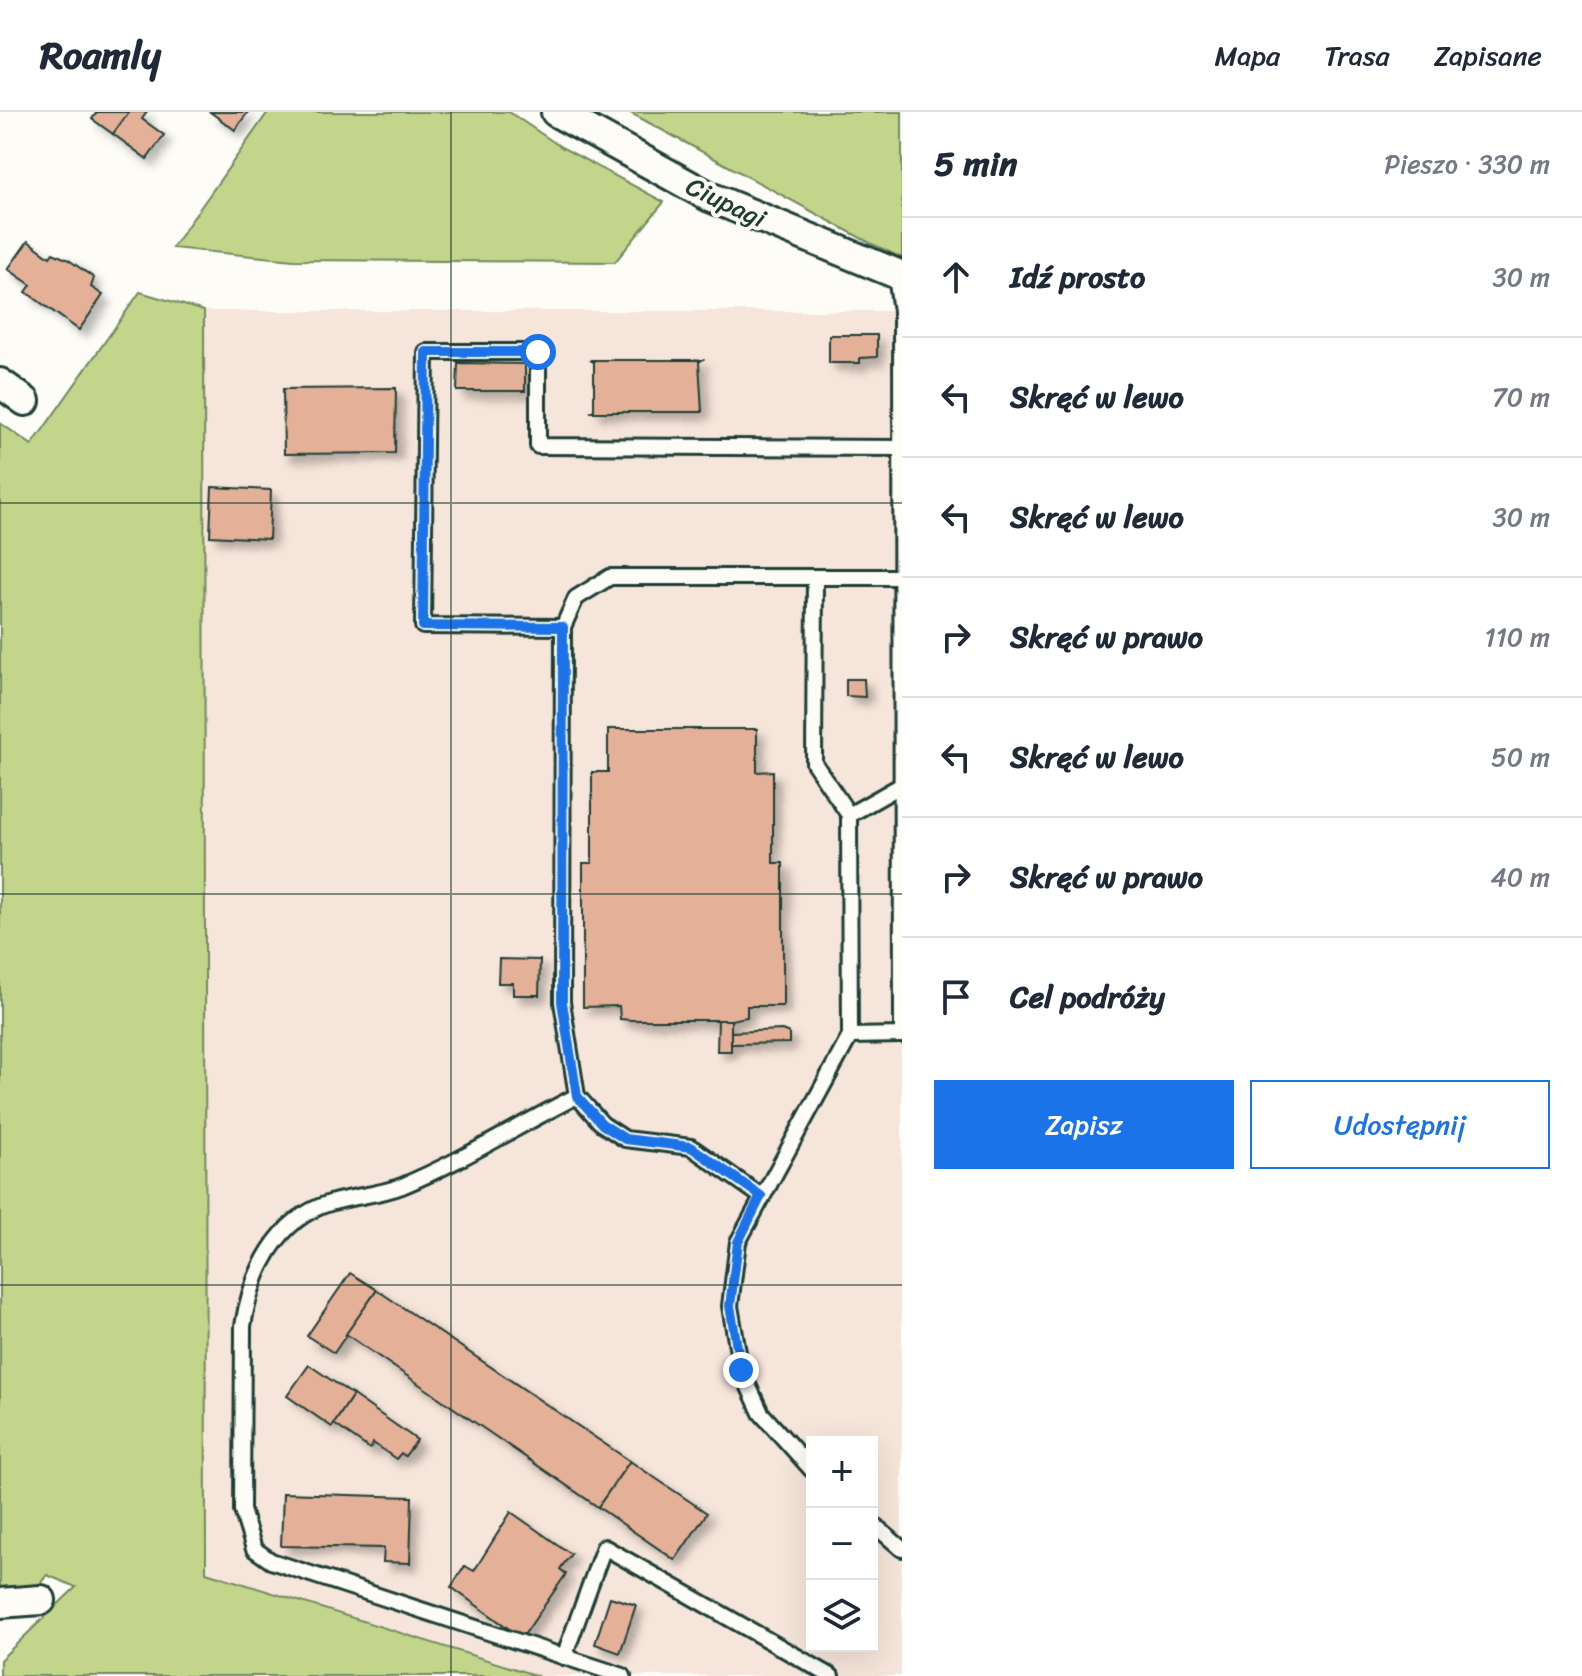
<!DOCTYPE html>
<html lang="pl">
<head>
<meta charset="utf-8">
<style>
  :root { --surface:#fff; --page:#f6f6f7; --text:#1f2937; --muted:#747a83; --line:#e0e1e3; --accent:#1a73e8 }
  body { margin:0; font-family:Sriracha,sans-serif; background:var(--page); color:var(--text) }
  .controls { position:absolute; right:24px; bottom:24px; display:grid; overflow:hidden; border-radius:0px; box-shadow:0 8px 32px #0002 }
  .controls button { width:72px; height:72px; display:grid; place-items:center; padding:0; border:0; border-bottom:2px solid var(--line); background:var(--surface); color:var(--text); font:40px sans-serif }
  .stop { position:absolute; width:24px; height:24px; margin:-18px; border:6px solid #1a73e8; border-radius:50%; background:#fff }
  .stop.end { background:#1a73e8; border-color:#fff; box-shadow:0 2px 8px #0008 }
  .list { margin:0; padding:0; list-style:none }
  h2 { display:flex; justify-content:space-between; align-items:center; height:104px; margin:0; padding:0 32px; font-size:34px }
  h2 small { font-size:26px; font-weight:400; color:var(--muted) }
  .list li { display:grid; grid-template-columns:52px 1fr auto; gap:24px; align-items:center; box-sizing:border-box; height:120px; padding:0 32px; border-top:2px solid var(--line) }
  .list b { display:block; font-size:30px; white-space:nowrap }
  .list em { font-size:26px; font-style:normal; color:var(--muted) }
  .actions { display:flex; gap:16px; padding:24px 32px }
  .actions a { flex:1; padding:18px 0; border:2px solid var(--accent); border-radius:0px; text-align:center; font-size:28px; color:var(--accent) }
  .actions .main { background:var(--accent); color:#fff }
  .icon { flex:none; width:44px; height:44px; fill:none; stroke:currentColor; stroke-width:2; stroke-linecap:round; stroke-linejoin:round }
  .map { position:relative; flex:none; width:902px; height:1564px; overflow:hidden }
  header { display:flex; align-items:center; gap:48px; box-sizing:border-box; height:112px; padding:0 40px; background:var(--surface); border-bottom:2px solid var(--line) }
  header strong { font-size:38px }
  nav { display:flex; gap:44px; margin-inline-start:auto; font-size:28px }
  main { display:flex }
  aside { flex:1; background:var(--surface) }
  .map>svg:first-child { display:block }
</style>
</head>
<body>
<header>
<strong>Roamly</strong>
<nav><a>Mapa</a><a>Trasa</a><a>Zapisane</a></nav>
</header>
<main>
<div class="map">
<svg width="902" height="1564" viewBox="0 0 902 1564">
  <defs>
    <filter id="shadow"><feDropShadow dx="7" dy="7" stdDeviation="4" flood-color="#0004"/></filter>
  </defs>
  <rect width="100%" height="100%" fill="#fdfcf7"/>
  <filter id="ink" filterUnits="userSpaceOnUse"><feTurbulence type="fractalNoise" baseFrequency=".0125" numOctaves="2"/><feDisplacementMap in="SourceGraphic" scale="16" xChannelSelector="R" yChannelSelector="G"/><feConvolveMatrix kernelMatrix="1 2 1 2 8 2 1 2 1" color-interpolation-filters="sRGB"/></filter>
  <g filter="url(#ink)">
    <path fill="#f6e5da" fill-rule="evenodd" d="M204 199H902V1564H538L206 1460ZM812 1330H872V1534H812Z"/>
    <g fill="#c2d58a" stroke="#70895f" stroke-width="2">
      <path d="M268 0H509L561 35 664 90 615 150 294 148 172 136Z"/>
      <path d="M629 0H902V146L870 131Z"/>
      <path d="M140 180 204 199 206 1460 538 1564H0V1548L76 1475 47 1463 34 1479 0 1481V311L32 333Z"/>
    </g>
    <g fill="#e5b098" stroke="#1f3d34" stroke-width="2" filter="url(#shadow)">
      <path d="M97 0H129L113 22 92 7Z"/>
      <path d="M129 0H147L142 7 164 23 147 47 113 22Z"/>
      <path d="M210 0H248L235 18Z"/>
      <path d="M28 129 50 145 53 141 69 148 94 166 91 175 103 183 79 218 26 180 31 173 8 157Z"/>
      <path d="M829 223H877V245L860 246V251H829Z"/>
      <path d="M590 248H702L699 250 702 300H590L594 298V250Z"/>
      <path d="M458 251 525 252V279H457Z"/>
      <path d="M396 276 395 341 284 342 283 277Z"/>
      <path d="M212 375 271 378 269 427 210 424Z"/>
      <path d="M846 567H864L865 585 846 584Z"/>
      <path d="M608 617H757V660L773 659V751H783V894H747V905L731 908H631L620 907 619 894 583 895V751H592V660H608Z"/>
      <path d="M499 847 540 848 539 883H513V871H498Z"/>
      <path d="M718 908H731V939H717Z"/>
      <path d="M782 918 789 921V931L731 932V920Z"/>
      <path d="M350 1161 377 1178 334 1241 307 1224Z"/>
      <path d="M377 1178 630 1349 598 1395 346 1222Z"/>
      <path d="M309 1253 353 1283 332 1315 287 1284Z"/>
      <path d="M353 1283 417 1328 405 1344 401 1341 396 1347 373 1331 370 1337 334 1312Z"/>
      <path d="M630 1349 707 1401 675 1448 598 1395Z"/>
      <path d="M283 1381 412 1385 410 1451 383 1450 384 1436 281 1434Z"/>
      <path d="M511 1400 571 1442 560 1457 566 1462 522 1526 451 1475 465 1454 474 1459Z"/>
      <path d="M610 1485 636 1493 620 1541 595 1532Z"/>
    </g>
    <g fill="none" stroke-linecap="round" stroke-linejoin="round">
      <defs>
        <g id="lane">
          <path d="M815 465 814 651 849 703 850 924"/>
          <path d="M563 515 423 514 426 240H538V334L902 336"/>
          <path d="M849 703 900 674"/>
          <path d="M577 984 562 890 563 515 576 486 610 465H899"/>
          <path d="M812 1358 761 1301 741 1258 730 1194 738 1130 850 924 902 923 901 199 896 164"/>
          <path d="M872 1411 902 1437"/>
          <path d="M564 1545 604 1435 831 1564"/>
          <path d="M623 1564 271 1449 254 1437 242 1398 243 1214C251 1162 276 1107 330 1091 353 1084 379 1083 402 1074 462 1049 519 1013 577 984L602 1012 625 1027 691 1035 761 1084"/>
        </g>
        <g id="street">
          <path d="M556 0 710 85 902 164"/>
          <path d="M0 271 25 289"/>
          <path d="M0 1491 41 1488"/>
        </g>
      </defs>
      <use href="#lane" stroke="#1f3d34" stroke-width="20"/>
      <use href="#street" stroke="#1f3d34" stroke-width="34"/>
      <use href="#lane" stroke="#fdfcf7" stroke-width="14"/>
      <use href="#street" stroke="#fdfcf7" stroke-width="28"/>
    </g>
  </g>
  <g fill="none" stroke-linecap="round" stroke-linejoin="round" filter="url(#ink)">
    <path stroke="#1a73e8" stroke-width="10" d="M538 240H426L423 514 563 515 562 890 577 984 602 1012 625 1027 691 1035 761 1084 738 1130 730 1194 741 1258"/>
  </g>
  <path fill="none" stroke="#1f3d34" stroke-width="2" stroke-opacity="0.55" d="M451 0V1564M0 391H902M0 782H902M0 1173H902"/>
  <g text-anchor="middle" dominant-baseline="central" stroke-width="8" stroke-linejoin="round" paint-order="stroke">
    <g font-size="26" fill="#1f3d34" stroke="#fdfcf7">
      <text transform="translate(726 90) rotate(25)">Ciupagi</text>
    </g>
  </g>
</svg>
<div class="controls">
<button>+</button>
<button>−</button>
<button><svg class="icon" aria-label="layers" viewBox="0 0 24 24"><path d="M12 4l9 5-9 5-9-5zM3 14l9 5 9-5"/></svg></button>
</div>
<div class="stop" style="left:538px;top:240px"></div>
<div class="stop end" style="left:741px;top:1258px"></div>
</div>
<aside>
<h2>5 min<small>Pieszo · 330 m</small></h2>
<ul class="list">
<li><svg class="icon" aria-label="ahead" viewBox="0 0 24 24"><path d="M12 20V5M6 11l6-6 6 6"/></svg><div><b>Idź prosto</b></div><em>30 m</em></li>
<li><svg class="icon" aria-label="left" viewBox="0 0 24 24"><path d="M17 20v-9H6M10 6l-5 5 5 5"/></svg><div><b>Skręć w lewo</b></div><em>70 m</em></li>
<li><svg class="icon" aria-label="left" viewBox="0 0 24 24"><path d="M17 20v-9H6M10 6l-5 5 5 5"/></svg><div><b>Skręć w lewo</b></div><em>30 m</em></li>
<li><svg class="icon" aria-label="right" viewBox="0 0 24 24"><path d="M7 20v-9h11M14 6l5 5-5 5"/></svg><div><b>Skręć w prawo</b></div><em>110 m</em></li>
<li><svg class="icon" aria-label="left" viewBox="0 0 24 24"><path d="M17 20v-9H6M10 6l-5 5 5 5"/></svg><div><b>Skręć w lewo</b></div><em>50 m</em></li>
<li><svg class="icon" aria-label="right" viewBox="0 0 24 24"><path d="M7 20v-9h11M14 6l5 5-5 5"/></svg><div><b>Skręć w prawo</b></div><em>40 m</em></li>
<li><svg class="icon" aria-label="arrive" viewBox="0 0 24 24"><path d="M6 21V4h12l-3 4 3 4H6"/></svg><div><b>Cel podróży</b></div></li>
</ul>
<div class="actions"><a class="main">Zapisz</a><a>Udostępnij</a></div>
</aside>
</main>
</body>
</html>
